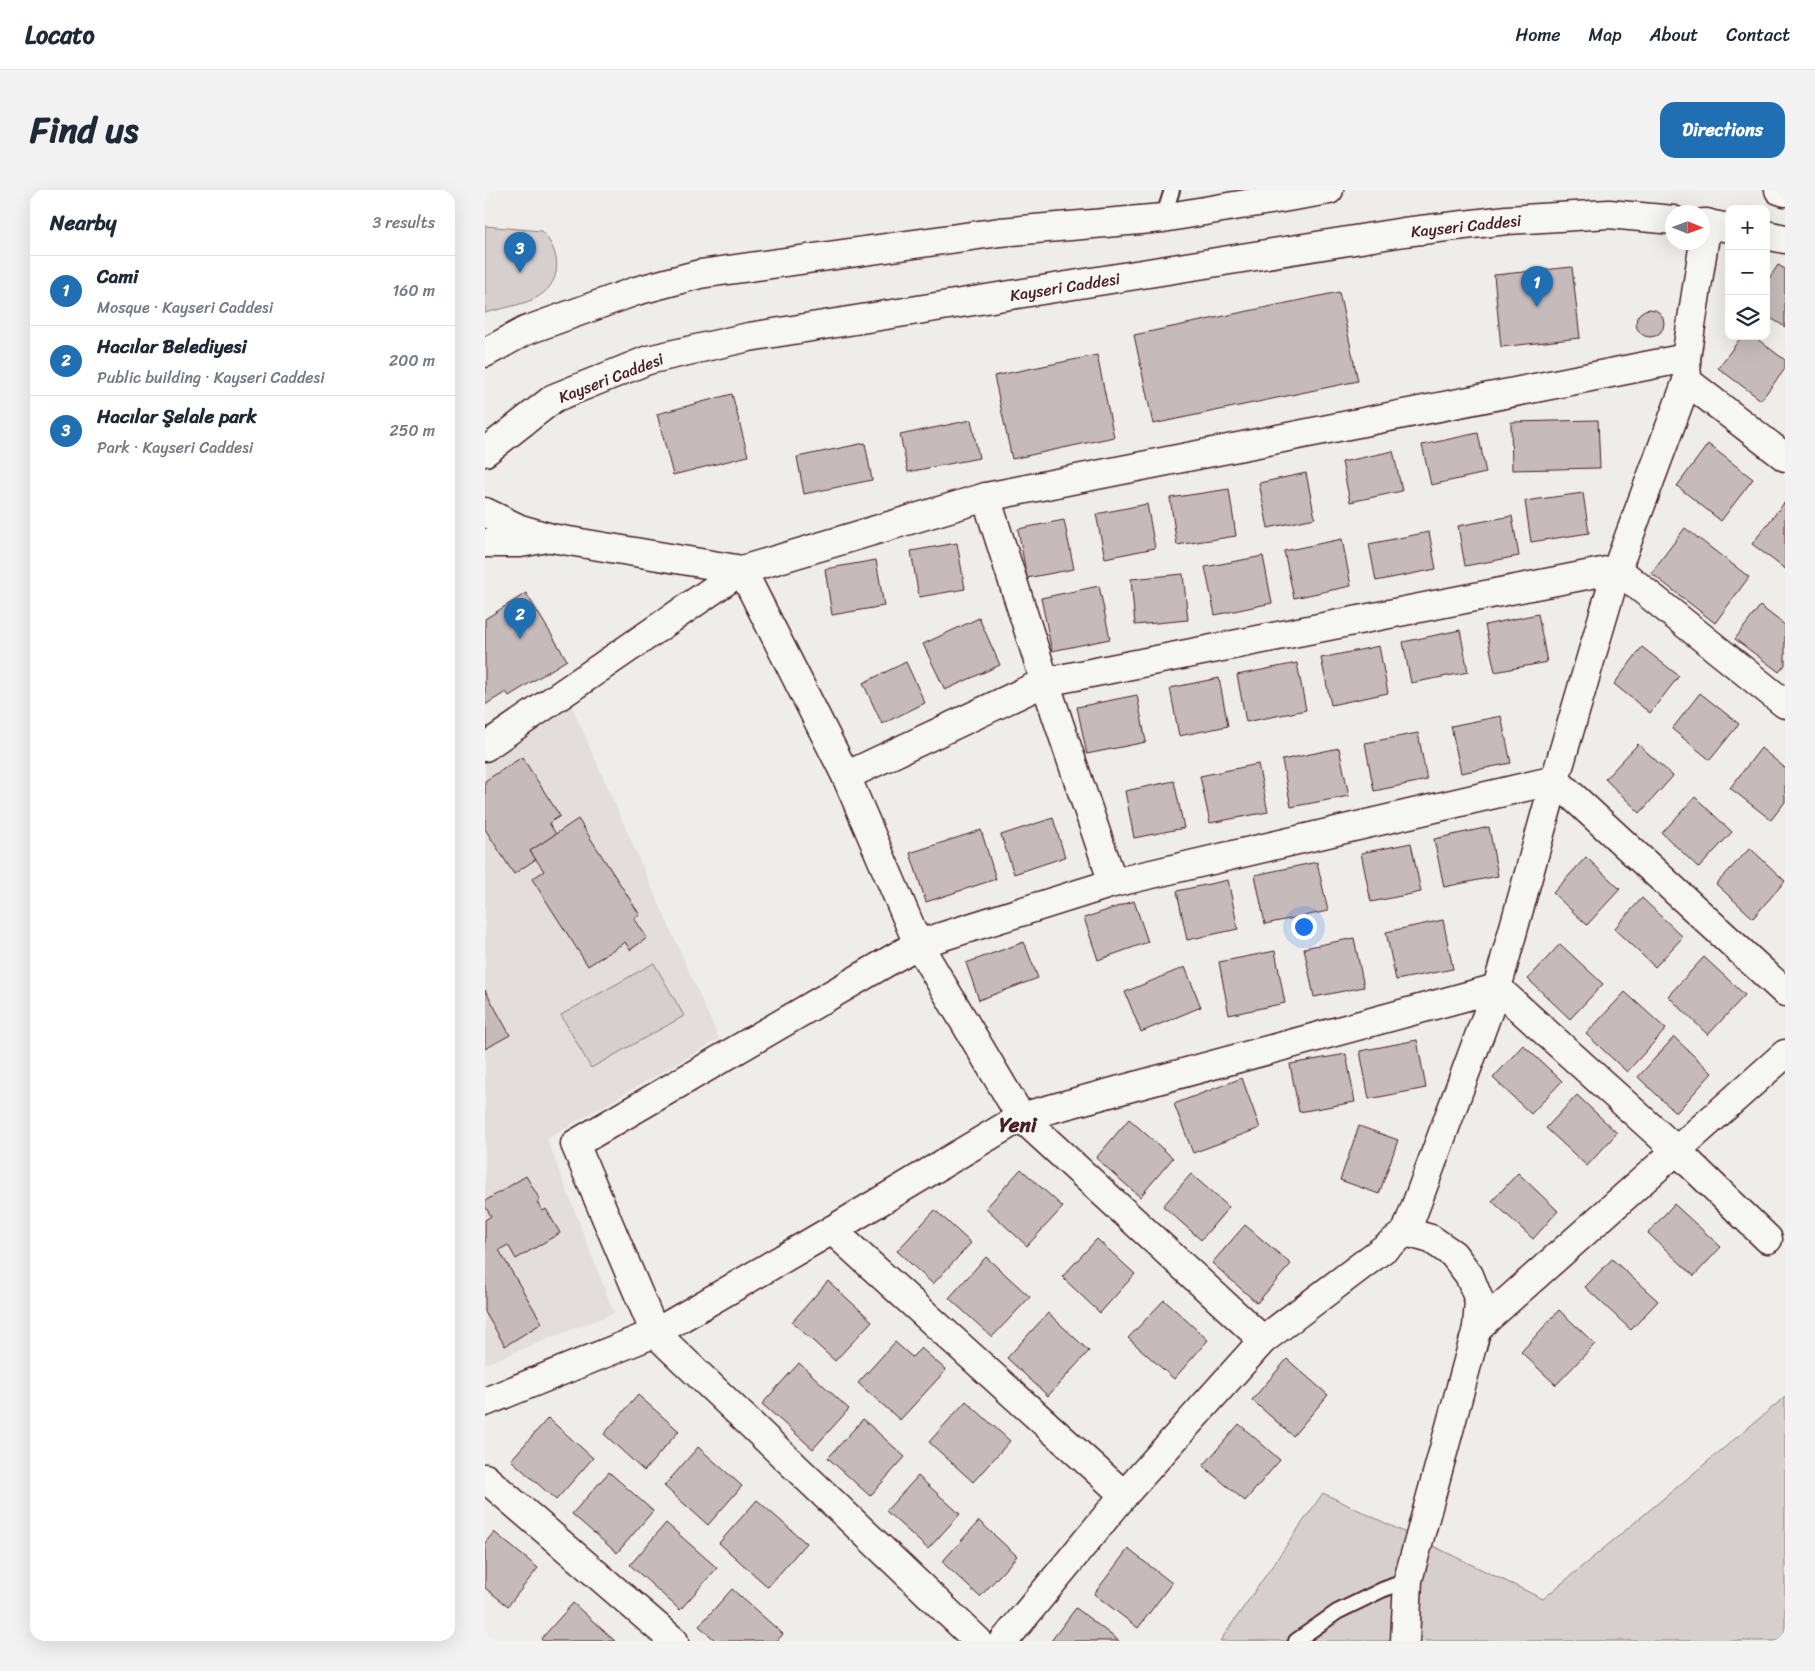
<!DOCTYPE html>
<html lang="en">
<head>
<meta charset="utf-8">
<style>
  :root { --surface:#fff; --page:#f2f2f3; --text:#1f2937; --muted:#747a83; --line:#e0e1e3; --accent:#1f6fb2 }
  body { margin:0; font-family:Sriracha,sans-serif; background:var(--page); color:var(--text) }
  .controls { position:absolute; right:15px; top:15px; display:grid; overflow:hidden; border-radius:10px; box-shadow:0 5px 20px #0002 }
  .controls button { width:45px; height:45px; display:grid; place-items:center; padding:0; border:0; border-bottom:1px solid var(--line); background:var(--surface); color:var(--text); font:25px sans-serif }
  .compass { position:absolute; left:1180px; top:15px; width:45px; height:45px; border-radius:50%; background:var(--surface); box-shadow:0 5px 20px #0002; rotate:91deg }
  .you { position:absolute; left:818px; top:736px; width:18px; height:18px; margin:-12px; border:4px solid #fff; border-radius:50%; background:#1a73e8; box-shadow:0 0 0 8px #1a73e833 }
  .badge { display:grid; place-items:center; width:32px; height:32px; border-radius:50%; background:var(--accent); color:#fff; font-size:16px; font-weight:700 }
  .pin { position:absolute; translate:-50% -41px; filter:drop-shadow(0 1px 2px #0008) }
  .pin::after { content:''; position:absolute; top:26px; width:18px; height:15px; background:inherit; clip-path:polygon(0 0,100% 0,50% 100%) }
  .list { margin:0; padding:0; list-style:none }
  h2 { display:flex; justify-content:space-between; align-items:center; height:65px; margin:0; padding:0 20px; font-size:21px }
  h2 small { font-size:16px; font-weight:400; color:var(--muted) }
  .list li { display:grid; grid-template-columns:32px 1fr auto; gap:15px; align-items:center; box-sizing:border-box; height:70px; padding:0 20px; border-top:1px solid var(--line) }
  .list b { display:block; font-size:19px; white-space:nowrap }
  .list p { margin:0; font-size:16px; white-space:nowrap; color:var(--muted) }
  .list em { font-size:16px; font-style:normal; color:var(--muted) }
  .icon { flex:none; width:28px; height:28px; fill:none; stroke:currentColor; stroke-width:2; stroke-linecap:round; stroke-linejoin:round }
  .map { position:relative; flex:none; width:1300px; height:1451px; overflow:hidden; border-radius:15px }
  header { display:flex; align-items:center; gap:30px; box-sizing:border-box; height:70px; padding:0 25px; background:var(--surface); border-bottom:1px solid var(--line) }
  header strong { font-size:24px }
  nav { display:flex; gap:28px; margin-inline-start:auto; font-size:18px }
  .intro { display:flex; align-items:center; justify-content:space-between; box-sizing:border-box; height:120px; padding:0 30px }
  h1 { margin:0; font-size:35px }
  .button { padding:12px 22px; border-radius:15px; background:var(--accent); color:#fff; font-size:18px; font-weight:700 }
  main { display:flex; gap:30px; padding:0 30px }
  aside { flex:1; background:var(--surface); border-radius:15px; box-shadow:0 5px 20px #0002 }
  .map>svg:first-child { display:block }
</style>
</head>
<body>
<header>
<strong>Locato</strong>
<nav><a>Home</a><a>Map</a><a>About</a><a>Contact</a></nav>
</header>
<div class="intro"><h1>Find us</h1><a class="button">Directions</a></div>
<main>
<aside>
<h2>Nearby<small>3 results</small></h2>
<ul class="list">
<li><span class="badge">1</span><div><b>Cami</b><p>Mosque · Kayseri Caddesi</p></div><em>160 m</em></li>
<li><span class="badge">2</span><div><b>Hacılar Belediyesi</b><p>Public building · Kayseri Caddesi</p></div><em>200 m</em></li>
<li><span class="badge">3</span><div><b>Hacılar Şelale park</b><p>Park · Kayseri Caddesi</p></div><em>250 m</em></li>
</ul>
</aside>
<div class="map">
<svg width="1300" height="1451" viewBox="0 0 1300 1451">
  <rect width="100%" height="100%" fill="#efedea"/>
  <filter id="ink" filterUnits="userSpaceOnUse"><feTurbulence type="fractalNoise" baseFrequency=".02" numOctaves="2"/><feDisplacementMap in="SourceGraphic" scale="10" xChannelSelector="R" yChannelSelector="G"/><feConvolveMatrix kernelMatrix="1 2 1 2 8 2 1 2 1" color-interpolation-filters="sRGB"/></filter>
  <g filter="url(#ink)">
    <path fill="#e3dedc" d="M84 510 234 849 62 949 129 1123 0 1174V571Z"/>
    <g fill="#d7cfce" stroke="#90777c">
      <path d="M0 36 56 41C77 62 79 94 49 109 36 115 14 119 0 123Z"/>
      <path d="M169 773 199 826 106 878 76 825Z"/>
      <path d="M1300 1207V1451H735L838 1303 1058 1409Z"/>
    </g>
    <g fill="#c6babb" stroke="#4a1f2b">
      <path d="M1293 75 1300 79V137L1281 125V93Z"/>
      <path d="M1087 77 1095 148 1016 157 1009 85Z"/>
      <path d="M854 102 873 191 668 234 649 145Z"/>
      <circle cx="1165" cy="133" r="14"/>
      <path d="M1257 146H1268L1300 170V179L1276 210 1233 178Z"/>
      <path d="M612 165 629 247 527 269 509 186Z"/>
      <path d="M247 204 263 266 188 285 172 224Z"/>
      <path d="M486 230 494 268 423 282 415 245Z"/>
      <path d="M1113 230 1115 278 1027 280 1026 232Z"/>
      <path d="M993 243 1001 283 946 295 937 255Z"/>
      <path d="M380 253 387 290 319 304 312 267Z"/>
      <path d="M1223 254 1268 289 1236 331 1192 296Z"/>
      <path d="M908 261 917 301 865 312 857 272Z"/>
      <path d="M821 283 830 328 783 338 774 293Z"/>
      <path d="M744 299 751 346 692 355 685 308Z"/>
      <path d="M1098 303 1104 343 1046 352 1040 311Z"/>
      <path d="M1299 313H1300V379L1267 354Z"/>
      <path d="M662 314 670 358 620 368 611 324Z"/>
      <path d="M1027 326 1034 366 980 376 973 336Z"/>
      <path d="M579 330 589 379 542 388 533 339Z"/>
      <path d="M1200 338 1264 387 1230 433 1166 383Z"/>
      <path d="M944 342 951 379 891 391 884 354Z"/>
      <path d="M857 349 866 396 809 408 799 361Z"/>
      <path d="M472 353 480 399 434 407 426 361Z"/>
      <path d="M778 366 787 413 730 425 720 377Z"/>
      <path d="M391 370 399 416 347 425 340 379Z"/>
      <path d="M698 384 703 430 650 435 646 389Z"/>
      <path d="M614 396 625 449 567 461 556 408Z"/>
      <path d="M41 403 82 470 24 506 21 502 0 515V429Z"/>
      <path d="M1275 416 1300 435V475L1294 482 1250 449Z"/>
      <path d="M1053 424 1062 472 1010 482 1000 435Z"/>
      <path d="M494 428 515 475 460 500 438 454Z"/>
      <path d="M975 440 983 482 926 493 918 452Z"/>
      <path d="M894 456 903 503 846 515 836 468Z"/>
      <path d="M1157 457 1194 486 1165 523 1129 494Z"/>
      <path d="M421 472 440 513 397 534 378 493Z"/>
      <path d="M812 473 821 520 761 532 752 485Z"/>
      <path d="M734 488 743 536 694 546 685 498Z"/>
      <path d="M1215 503 1254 534 1225 570 1187 539Z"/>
      <path d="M652 505 661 552 602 564 592 517Z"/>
      <path d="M1016 526 1026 573 976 583 966 536Z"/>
      <path d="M933 543 942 590 889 601 880 553Z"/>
      <path d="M1153 554 1188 586 1155 623 1120 589Z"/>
      <path d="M854 558 864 606 806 617 797 570Z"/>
      <path d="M1276 558 1300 578V612L1286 630 1245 598Z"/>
      <path d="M37 567 75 626 64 633 71 644 45 661 51 669 29 684 0 639V591Z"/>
      <path d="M773 574 783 622 725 633 715 586Z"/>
      <path d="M689 591 699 638 649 648 640 601Z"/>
      <path d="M1210 607 1247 642 1214 678 1177 643Z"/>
      <path d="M568 628 580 667 529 684 516 645Z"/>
      <path d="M93 629 155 725 149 728 162 748 145 760 140 752 103 776 47 689 59 681 45 661Z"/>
      <path d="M1004 637 1013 686 959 697 949 649Z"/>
      <path d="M496 640 511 689 441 712 425 663Z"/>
      <path d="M926 653 936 702 886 712 876 663Z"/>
      <path d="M1265 658 1300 691 1268 728 1231 694Z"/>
      <path d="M1101 667 1135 699 1102 735 1068 703Z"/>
      <path d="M832 672 843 721 780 734 770 685Z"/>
      <path d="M743 690 753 739 702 750 692 701Z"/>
      <path d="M1157 708 1198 747 1170 777 1129 739Z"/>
      <path d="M649 711 663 752 613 770 599 728Z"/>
      <path d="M958 730 968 779 911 790 901 742Z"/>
      <path d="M869 748 879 797 829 807 819 758Z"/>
      <path d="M539 752 553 788 494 810 481 773Z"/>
      <path d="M1075 754 1118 794 1085 829 1043 789Z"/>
      <path d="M790 761 800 813 744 825 734 772Z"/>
      <path d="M1219 767 1260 805 1223 845 1183 806Z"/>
      <path d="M700 777 716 817 656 842 640 802Z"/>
      <path d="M0 800 25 845 0 859Z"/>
      <path d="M1140 802 1181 839 1142 882 1101 844Z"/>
      <path d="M1189 847 1227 883 1191 923 1153 887Z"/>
      <path d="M932 850 941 898 884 909 875 861Z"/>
      <path d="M1038 855 1077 891 1046 924 1008 888Z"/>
      <path d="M861 864 870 912 814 922 805 874Z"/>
      <path d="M757 888 775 938 708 963 689 914Z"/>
      <path d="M1092 905 1132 943 1102 976 1061 938Z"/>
      <path d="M644 929 688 968 655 1007 611 968Z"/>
      <path d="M874 936 913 950 894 1004 855 990Z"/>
      <path d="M536 979 578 1017 542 1056 501 1018Z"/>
      <path d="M1033 983 1073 1021 1048 1049 1007 1011Z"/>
      <path d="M706 984 744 1017 716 1050 678 1016Z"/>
      <path d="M41 986 55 1010 52 1012 58 1021 61 1019 75 1043 31 1069 23 1055 14 1060 57 1133 20 1156 0 1122V1030L6 1026 0 1016V1011Z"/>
      <path d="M1189 1014 1236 1057 1209 1086 1163 1043Z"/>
      <path d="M450 1020 486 1053 448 1094 412 1061Z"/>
      <path d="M760 1035 806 1074 772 1113 727 1073Z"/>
      <path d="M612 1049 650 1084 615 1123 577 1087Z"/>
      <path d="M501 1067 545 1107 507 1147 464 1108Z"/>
      <path d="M1127 1069 1173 1111 1146 1140 1100 1097Z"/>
      <path d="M343 1091 387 1131 350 1171 307 1132Z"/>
      <path d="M679 1110 723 1150 689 1189 643 1148Z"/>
      <path d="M1074 1120 1110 1154 1071 1195 1036 1162Z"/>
      <path d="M563 1123 604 1161 563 1206 522 1168Z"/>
      <path d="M410 1152 427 1167 436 1158 461 1180 415 1230 373 1193Z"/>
      <path d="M802 1169 843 1205 808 1246 767 1210Z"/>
      <path d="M314 1173 364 1219 328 1259 277 1214Z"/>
      <path d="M153 1205 194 1241 159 1281 119 1244Z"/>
      <path d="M481 1211 525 1251 488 1292 444 1252Z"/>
      <path d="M63 1228 108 1268 71 1310 26 1270Z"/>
      <path d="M378 1229 420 1267 385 1306 343 1268Z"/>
      <path d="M754 1234 795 1270 760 1311 718 1276Z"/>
      <path d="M213 1257 257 1296 223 1335 179 1296Z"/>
      <path d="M124 1282 168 1321 132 1363 87 1324Z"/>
      <path d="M433 1286 475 1324 443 1359 401 1321Z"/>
      <path d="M272 1310 321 1353 283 1397 234 1353Z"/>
      <path d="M494 1331 532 1366 495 1407 457 1372Z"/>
      <path d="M181 1333 232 1378 195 1420 145 1375Z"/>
      <path d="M9 1342 53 1378 23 1416 0 1398V1353Z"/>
      <path d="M643 1359 687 1393 653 1438 609 1404Z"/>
      <path d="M247 1399 298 1444 292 1451H231L214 1436Z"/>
      <path d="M88 1413 130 1451H58L56 1449Z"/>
      <path d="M591 1418 634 1451H566Z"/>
    </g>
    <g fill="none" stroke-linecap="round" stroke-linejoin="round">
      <defs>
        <g id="service">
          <path d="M678 28 687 0"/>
          <path d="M811 1451 852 1422 897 1400 923 1390"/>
        </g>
        <g id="minor">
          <path d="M1201 168 501 307 560 492 628 693 1070 590 1300 802"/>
          <path d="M1202 191 1300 267"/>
          <path d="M501 307 257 380 361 586 433 754 536 927 778 1150"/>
          <path d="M0 322 35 339 66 348 257 380"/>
          <path d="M0 353H35L57 349"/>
          <path d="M0 557 257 380"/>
          <path d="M361 586 560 492 1132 379 1300 514"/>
          <path d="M1012 798 1192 961 1283 1049"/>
          <path d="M347 1040 639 1305"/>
          <path d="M992 1138 1300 864"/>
          <path d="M0 1212 170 1143 347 1040 536 927 1012 798"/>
          <path d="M0 1288 189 1451"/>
          <path d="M493 1451 170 1143 90 954 433 754 628 693"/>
          <path d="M519 1451 639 1305 778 1150 921 1042 1012 798 1070 590 1132 379 1202 191 1201 168 1222 33"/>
        </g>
        <path id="tertiary" d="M920 1451 923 1390 992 1138 994 1110 984 1085 968 1064 946 1049 921 1042"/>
        <g id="primary">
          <path d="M1294 0 1300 2"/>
          <path d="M1218 33 1244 38"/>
          <path d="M1281 45 1300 49"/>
          <path d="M0 163 40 141 151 101 215 84 515 42 678 28 844 0"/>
          <path d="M0 262 69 208 163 170 264 147 919 42 1022 30 1124 24 1188 30"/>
        </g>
      </defs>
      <use href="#service" stroke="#4a1f2b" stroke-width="18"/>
      <use href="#minor" stroke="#4a1f2b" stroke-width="31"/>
      <use href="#tertiary" stroke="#4a1f2b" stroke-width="31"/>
      <use href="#primary" stroke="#4a1f2b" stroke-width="31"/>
      <use href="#service" stroke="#f6f6f2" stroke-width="14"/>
      <use href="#minor" stroke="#f6f6f2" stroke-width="28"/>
      <use href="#tertiary" stroke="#f6f6f2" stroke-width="28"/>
      <use href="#primary" stroke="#f6f6f2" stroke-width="28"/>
    </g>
  </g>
  <g text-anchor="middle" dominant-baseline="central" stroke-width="4" stroke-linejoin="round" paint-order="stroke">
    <g font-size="16" fill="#4a1f2b" stroke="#f6f6f2">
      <text transform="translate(981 36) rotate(-6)">Kayseri Caddesi</text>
      <text transform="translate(580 97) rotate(-9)">Kayseri Caddesi</text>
      <text transform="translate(126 188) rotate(-21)">Kayseri Caddesi</text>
    </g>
    <g font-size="21" font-weight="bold" fill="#4a1f2b" stroke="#f6f6f2">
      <text x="533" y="935">Yeni</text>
    </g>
  </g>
</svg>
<div class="controls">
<button>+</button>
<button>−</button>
<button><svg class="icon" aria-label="layers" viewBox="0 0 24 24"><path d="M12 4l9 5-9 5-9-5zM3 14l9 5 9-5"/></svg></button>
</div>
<svg class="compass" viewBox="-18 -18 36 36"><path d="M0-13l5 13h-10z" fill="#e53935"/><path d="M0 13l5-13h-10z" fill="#747a83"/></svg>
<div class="you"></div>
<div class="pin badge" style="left:1052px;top:117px">1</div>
<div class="pin badge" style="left:35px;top:449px">2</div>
<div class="pin badge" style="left:35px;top:83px">3</div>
</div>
</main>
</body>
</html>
